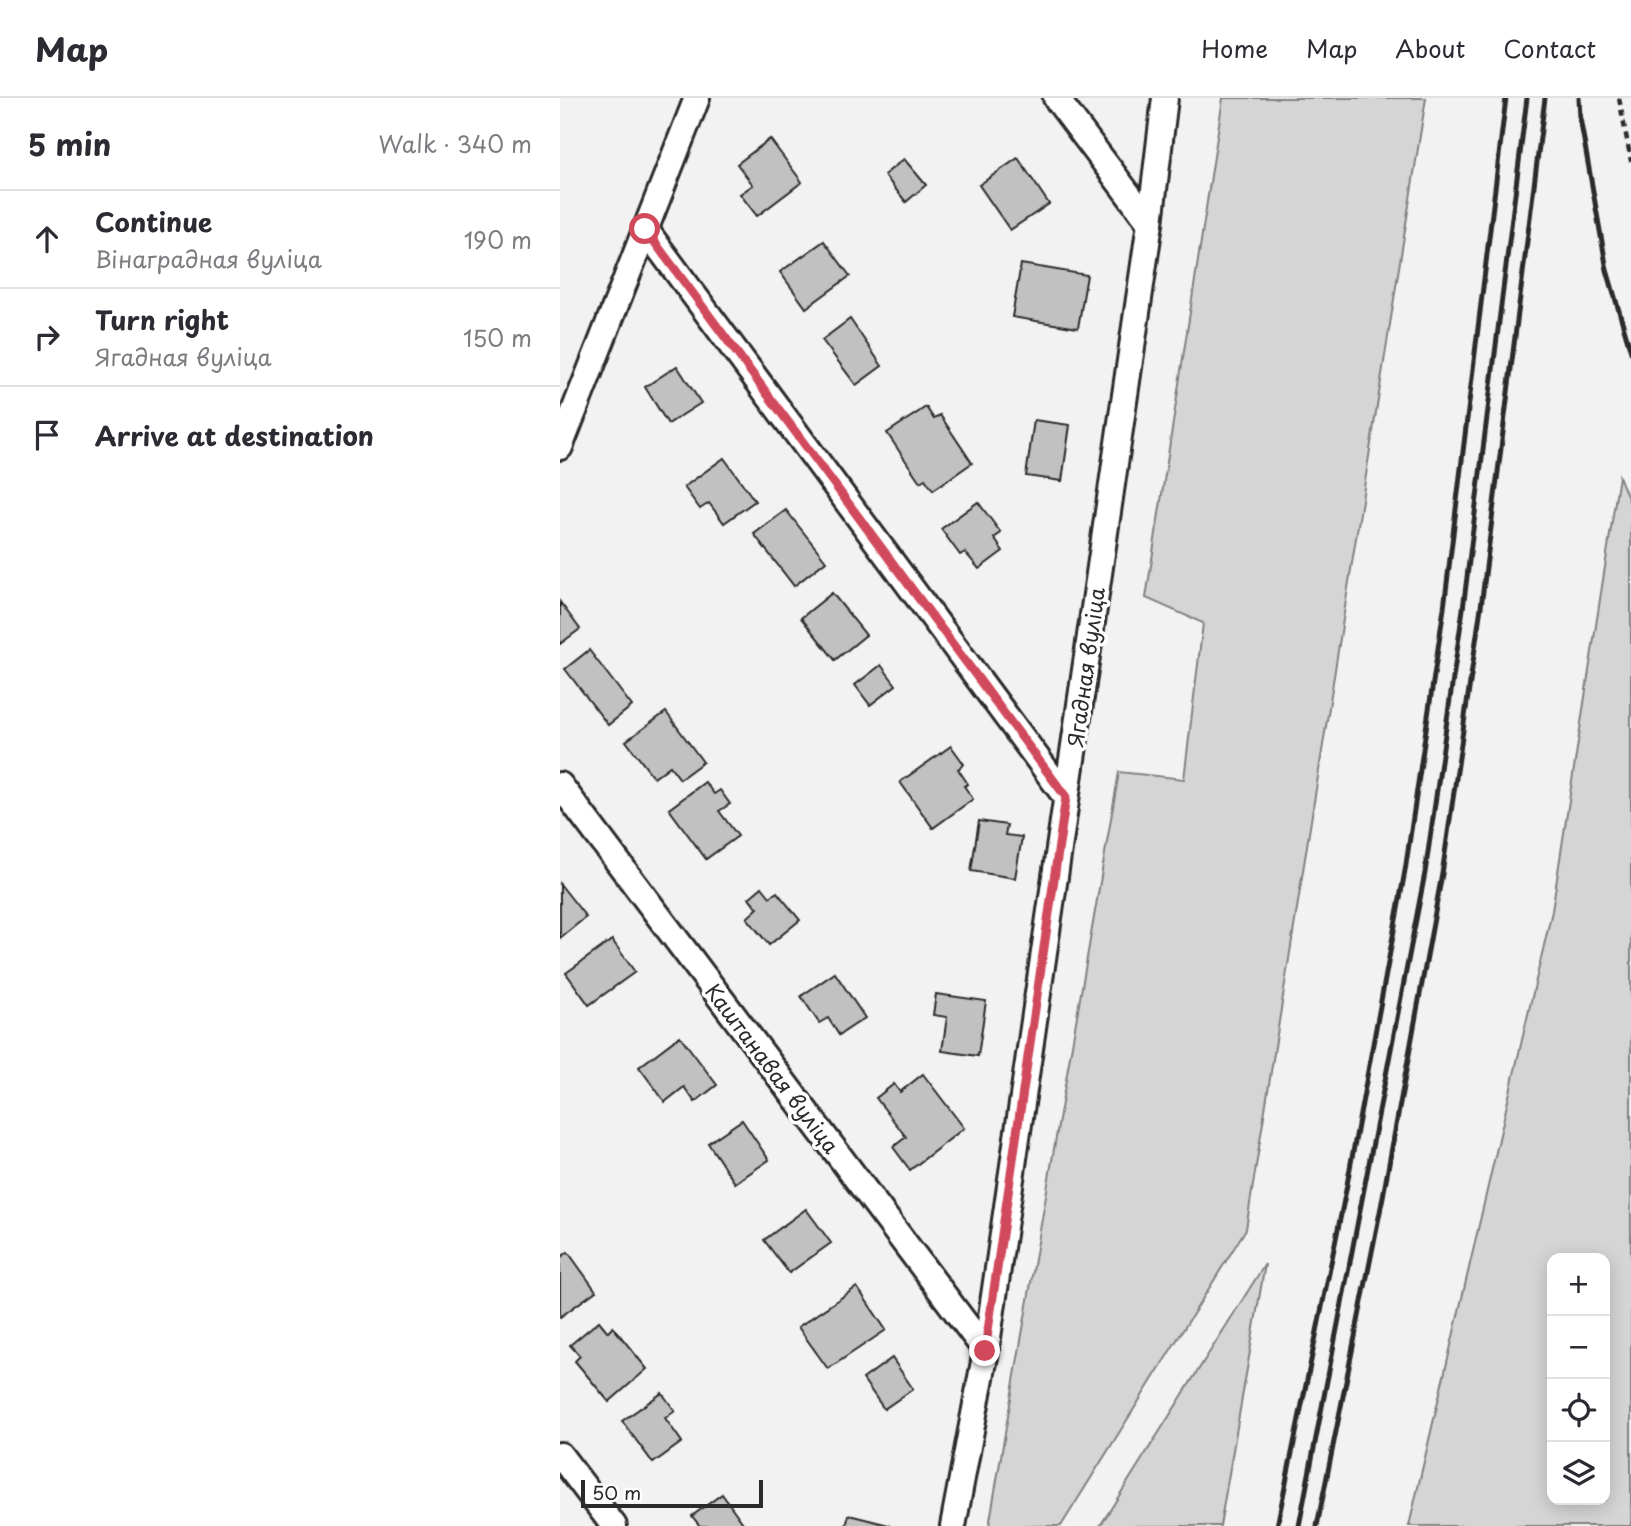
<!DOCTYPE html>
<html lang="en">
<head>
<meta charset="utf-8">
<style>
  :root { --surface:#fff; --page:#f2f2f3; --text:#2b2b33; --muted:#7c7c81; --line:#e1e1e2 }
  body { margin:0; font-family:"Playpen Sans",sans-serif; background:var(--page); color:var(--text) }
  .controls { position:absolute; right:21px; bottom:21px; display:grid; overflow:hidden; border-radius:14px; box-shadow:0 4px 18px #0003 }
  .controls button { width:63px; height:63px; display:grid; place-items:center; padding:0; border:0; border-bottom:2px solid var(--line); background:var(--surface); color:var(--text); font:35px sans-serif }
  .scale { position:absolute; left:21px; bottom:18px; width:182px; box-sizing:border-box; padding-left:7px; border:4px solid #2b2b2b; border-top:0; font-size:19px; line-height:24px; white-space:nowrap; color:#2b2b2b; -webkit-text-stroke:5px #fff; paint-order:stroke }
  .stop { position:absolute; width:21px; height:21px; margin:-16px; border:5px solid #d1495b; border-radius:50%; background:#fff }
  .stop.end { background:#d1495b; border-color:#fff; box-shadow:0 2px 7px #0008 }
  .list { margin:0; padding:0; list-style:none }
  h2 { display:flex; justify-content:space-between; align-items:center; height:91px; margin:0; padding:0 28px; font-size:30px }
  h2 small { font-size:23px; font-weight:400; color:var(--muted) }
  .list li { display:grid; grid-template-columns:46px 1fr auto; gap:21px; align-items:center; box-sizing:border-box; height:98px; padding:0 28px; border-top:2px solid var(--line) }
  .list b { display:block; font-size:26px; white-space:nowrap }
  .list p { margin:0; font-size:23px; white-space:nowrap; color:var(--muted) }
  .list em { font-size:23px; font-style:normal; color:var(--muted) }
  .icon { flex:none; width:38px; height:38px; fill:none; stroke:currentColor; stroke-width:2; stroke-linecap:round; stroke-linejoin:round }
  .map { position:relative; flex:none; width:1071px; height:1428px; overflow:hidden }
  header { display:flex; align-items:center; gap:42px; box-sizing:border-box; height:98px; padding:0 35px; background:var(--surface); border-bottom:2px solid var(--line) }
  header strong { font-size:33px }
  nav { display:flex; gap:38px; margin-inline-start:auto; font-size:24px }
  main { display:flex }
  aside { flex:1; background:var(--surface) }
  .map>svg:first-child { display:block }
</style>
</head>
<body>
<header>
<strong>Map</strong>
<nav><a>Home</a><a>Map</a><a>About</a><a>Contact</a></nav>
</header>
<main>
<aside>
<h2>5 min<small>Walk · 340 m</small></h2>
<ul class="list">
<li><svg class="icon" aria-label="ahead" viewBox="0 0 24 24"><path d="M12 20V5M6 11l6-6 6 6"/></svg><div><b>Continue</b><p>Вінаградная вуліца</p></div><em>190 m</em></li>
<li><svg class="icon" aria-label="right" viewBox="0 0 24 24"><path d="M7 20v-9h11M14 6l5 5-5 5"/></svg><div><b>Turn right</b><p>Ягадная вуліца</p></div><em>150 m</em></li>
<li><svg class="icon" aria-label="arrive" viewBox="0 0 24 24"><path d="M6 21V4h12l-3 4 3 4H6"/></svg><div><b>Arrive at destination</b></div></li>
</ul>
</aside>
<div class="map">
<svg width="1071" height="1428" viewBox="0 0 1071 1428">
  <rect width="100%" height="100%" fill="#f2f2f2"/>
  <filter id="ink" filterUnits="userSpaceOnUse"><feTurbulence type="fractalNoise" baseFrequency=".0143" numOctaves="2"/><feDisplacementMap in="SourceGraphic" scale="14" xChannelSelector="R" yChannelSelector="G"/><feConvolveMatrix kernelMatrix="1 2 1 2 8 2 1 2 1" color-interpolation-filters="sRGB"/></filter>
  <g filter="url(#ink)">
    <g fill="#d5d5d5" stroke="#808080" stroke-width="2" fill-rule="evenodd">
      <path d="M663 0H866L686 1131 501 1428H429L559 674 624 681 643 525 586 500Z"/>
      <path d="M1059 378 1071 408V1428H849L992 813ZM992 1160H1045V1402H992Z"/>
      <path d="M705 1166 660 1428H540Z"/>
    </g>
    <g fill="#c1c1c1" stroke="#2b2b2b" stroke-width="2">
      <path d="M210 41 242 84 197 118 180 96 193 87 177 66Z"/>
      <path d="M458 60 489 106 450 132 419 87Z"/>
      <path d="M344 61 366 87 346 104 324 77Z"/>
      <path d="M264 143 290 178 246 210 220 174Z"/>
      <path d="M461 166 527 177 518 230 452 219Z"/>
      <path d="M290 221 322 268 296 287 262 242Z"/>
      <path d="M117 268 141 305 108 326 85 289Z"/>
      <path d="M366 309 374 321 380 317 412 365 373 392 365 381 360 384 327 335Z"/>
      <path d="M474 322 510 327 502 383 466 378Z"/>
      <path d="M164 360 195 403 164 425 149 405 140 411 124 389Z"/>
      <path d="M418 404 441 435 434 440 443 453 419 471 405 454 400 457 381 431Z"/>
      <path d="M226 412 266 463 234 488 194 436Z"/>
      <path d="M272 495 306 537 275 562 241 520Z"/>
      <path d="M0 504 20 531 0 546Z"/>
      <path d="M29 552 72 608 48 627 5 571Z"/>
      <path d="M321 567 336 587 310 607 295 587Z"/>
      <path d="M106 614 143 664 120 681 110 668 94 680 66 643Z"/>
      <path d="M391 648 404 666 398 671 408 686 404 688 413 701 373 730 340 684Z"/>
      <path d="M145 684 154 696 160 692 170 706 159 713 178 738 146 761 109 711Z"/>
      <path d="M419 723 447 727 445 737 462 739 455 780 411 773Z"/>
      <path d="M0 786 26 819 0 840Z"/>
      <path d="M202 789 210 799 217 794 240 822 209 847 187 820 198 810 189 800Z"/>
      <path d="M52 842 75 874 29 907 6 875Z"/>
      <path d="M275 875 305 920 279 937 268 920 259 925 241 898Z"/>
      <path d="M376 896 426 903 418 958 382 953 387 919 373 917Z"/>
      <path d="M120 938 157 987 135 1004 124 989 105 1004 79 969Z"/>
      <path d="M363 976 404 1030 350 1072 333 1049 346 1039 316 1000 334 986 340 994Z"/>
      <path d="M182 1022 209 1062 175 1085 148 1045Z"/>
      <path d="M246 1111 271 1145 229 1175 204 1142Z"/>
      <path d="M8 1154 36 1193 0 1219V1160Z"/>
      <path d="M297 1189 326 1232 268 1271 238 1229Z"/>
      <path d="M39 1223 48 1234 53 1229 87 1271 49 1304 15 1263 20 1258 10 1247Z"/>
      <path d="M332 1260 353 1291 324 1311 303 1281Z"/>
      <path d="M102 1295 115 1313 105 1320 122 1344 93 1365 62 1323Z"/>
      <path d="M162 1396 185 1428H140L132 1418Z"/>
      <path d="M289 1417 329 1427V1428H286Z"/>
    </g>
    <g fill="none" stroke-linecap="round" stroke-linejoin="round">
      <defs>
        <g id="street">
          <path d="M496 0 590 125"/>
          <path d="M85 131 506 699"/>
          <path d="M0 349 137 0"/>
          <path d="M0 687 426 1253"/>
          <path d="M0 1357 54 1428"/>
          <path d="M393 1428 426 1253 590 125 605 0"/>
        </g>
      </defs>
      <use href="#street" stroke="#2b2b2b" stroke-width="30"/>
      <path stroke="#2b2b2b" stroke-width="4.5" stroke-dasharray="7 5" stroke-linecap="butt" d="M1059 0 1071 63"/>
      <use href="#street" stroke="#fff" stroke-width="24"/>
      <g stroke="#2b2b2b" stroke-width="5">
        <path d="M1019 0 1020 20 1047 172 1071 254"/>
        <path d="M717 1428 786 1092 845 773 884 510 946 0"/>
        <path d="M739 1428 865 775 903 511 967 0"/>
        <path d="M757 1428 822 1104 882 776 921 509 985 0"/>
      </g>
    </g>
  </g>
  <g fill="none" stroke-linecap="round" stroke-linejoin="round" filter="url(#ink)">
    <path stroke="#d1495b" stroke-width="9" d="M85 131 506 699 425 1253"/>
  </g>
  <g text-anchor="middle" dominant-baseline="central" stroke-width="7" stroke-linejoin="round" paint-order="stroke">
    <g font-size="21" fill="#2b2b2b" stroke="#fff">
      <text transform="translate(525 569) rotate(-82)">Ягадная вуліца</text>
      <text transform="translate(213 970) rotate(53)">Каштанавая вуліца</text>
    </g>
  </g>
</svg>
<div class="controls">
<button>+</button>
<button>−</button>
<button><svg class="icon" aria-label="locate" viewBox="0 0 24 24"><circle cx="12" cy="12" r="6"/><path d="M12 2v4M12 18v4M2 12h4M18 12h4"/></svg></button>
<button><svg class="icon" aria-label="layers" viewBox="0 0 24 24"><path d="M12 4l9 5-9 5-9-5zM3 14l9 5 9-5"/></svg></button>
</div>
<div class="scale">50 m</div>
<div class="stop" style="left:85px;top:131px"></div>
<div class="stop end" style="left:425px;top:1253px"></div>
</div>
</main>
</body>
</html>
